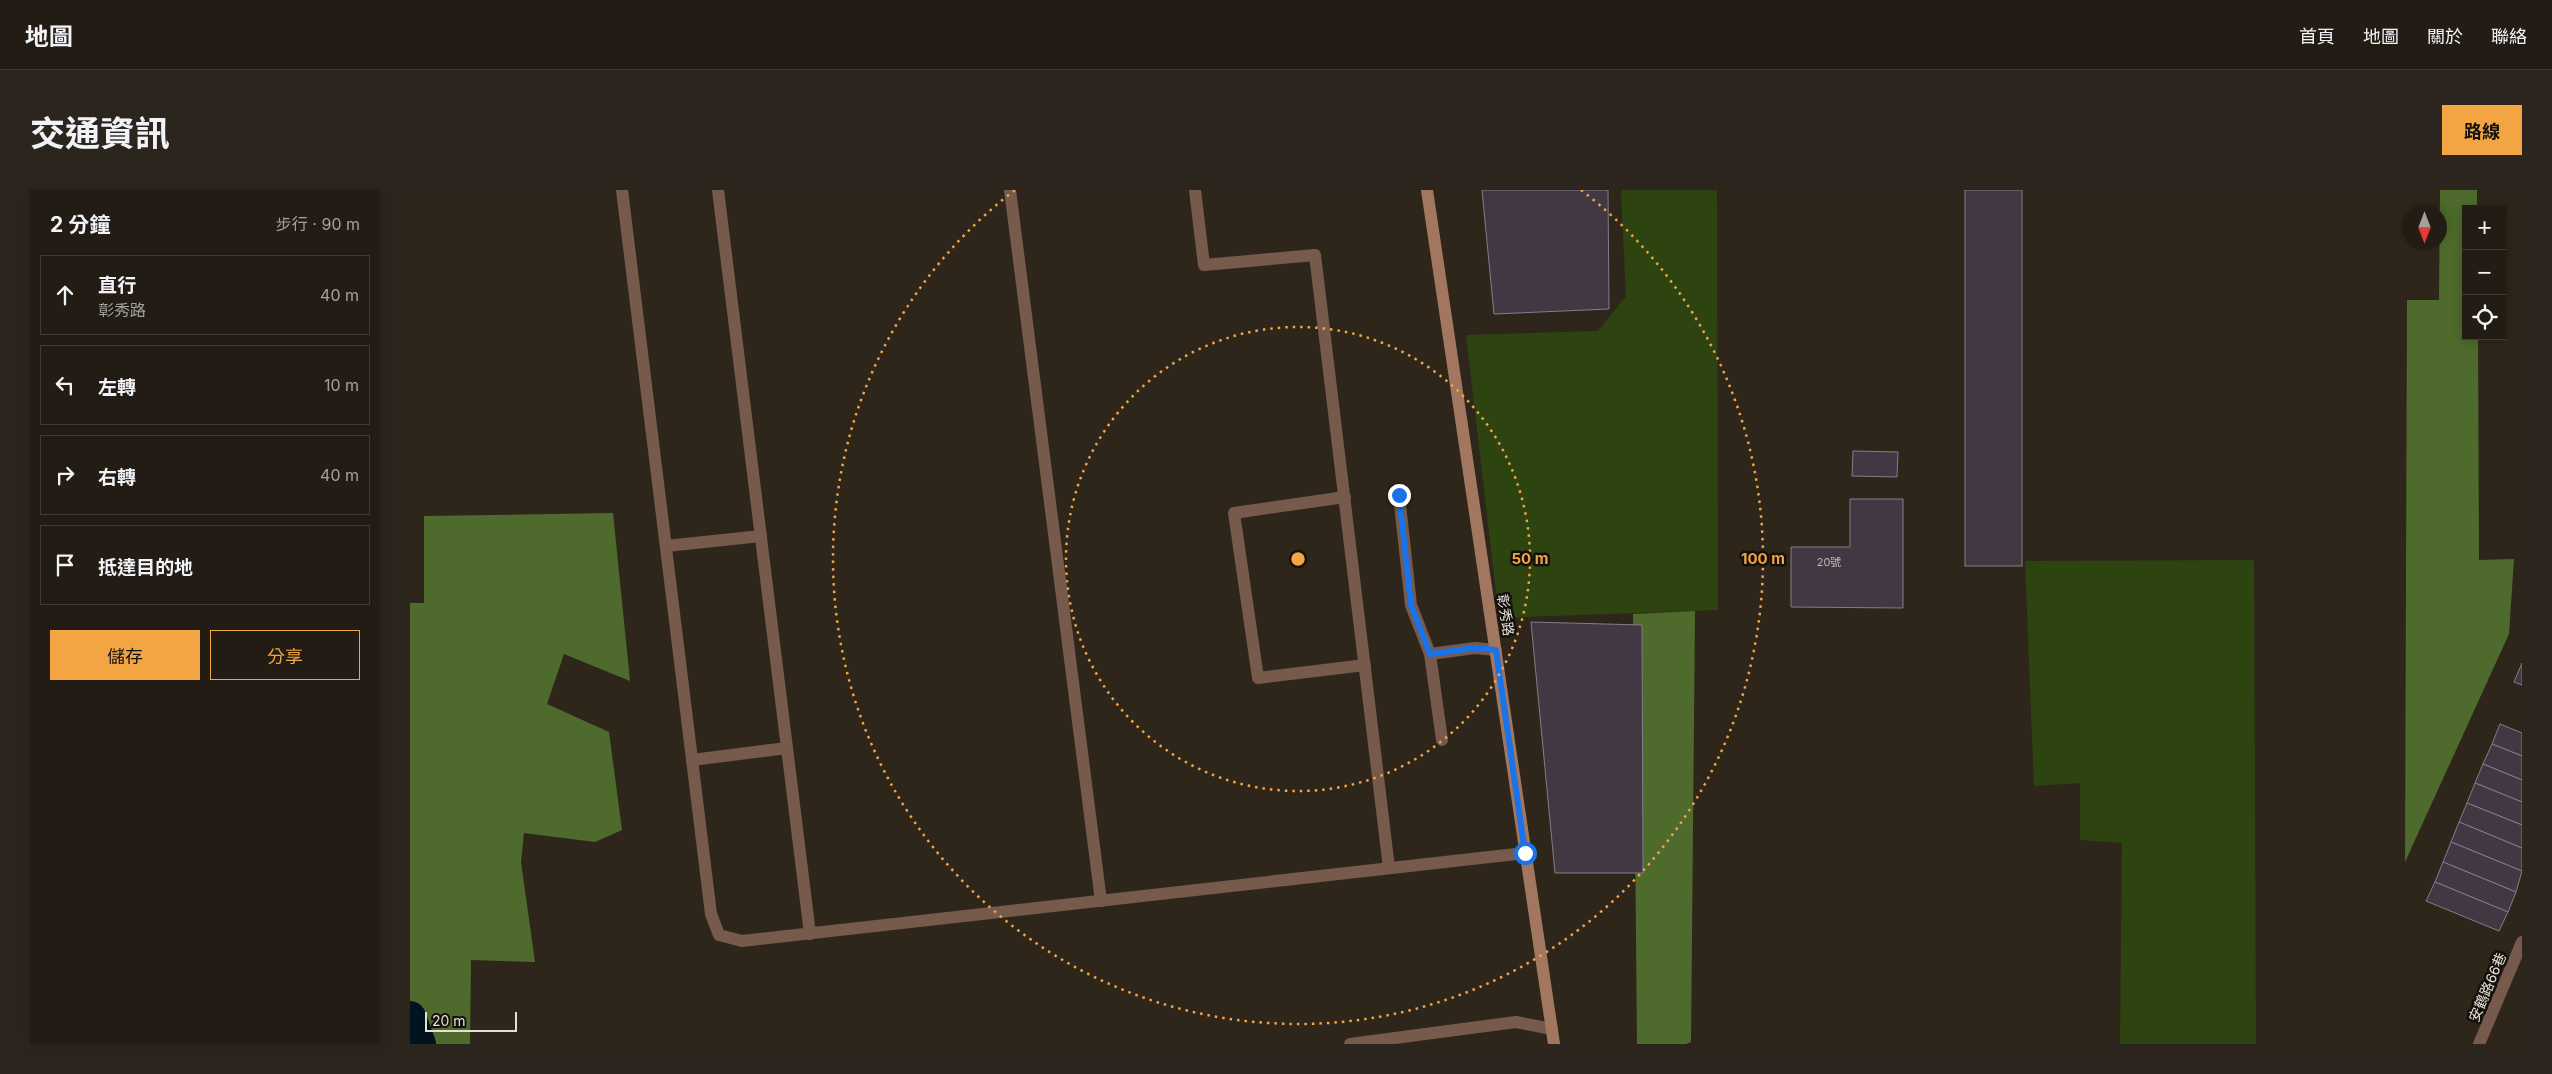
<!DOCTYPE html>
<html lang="zh-TW">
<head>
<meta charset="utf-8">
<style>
  :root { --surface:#231c14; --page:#2b251d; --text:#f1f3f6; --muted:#a3a1a0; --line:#403a34; --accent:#f3a443 }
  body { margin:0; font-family:Inter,"Noto Sans TC",sans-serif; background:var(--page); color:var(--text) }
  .controls { position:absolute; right:15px; top:15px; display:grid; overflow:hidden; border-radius:0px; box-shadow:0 2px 12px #0003 }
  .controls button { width:45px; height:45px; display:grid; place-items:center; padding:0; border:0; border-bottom:1px solid var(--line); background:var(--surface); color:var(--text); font:25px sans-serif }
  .compass { position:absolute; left:1992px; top:15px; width:45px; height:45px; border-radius:50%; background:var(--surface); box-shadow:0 2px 12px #0003; rotate:180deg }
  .scale { position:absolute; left:15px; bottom:12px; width:92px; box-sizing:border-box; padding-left:5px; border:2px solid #e5dfd8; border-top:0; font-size:14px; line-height:18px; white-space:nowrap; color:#e5dfd8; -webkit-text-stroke:4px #14100b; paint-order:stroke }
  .stop { position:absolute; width:15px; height:15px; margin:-11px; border:4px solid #1a73e8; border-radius:50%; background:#fff }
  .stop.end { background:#1a73e8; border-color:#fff; box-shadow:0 1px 5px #0008 }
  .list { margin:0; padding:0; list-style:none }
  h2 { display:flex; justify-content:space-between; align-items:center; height:65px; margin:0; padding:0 20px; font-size:21px }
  h2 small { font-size:16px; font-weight:400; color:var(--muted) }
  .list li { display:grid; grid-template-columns:32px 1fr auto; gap:15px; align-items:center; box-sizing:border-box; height:80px; margin:0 10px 10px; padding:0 10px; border:1px solid var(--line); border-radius:0px }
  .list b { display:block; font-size:19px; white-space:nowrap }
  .list p { margin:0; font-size:16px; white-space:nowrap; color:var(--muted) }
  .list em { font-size:16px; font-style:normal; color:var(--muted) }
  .actions { display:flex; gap:10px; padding:15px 20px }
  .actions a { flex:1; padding:11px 0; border:1px solid var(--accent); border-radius:0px; text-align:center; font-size:18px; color:var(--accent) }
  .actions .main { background:var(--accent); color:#111 }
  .icon { flex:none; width:28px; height:28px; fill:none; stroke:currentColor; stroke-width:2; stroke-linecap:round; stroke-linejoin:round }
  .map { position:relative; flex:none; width:2112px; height:854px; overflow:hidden; border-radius:0px }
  header { display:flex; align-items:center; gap:30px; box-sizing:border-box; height:70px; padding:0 25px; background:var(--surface); border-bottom:1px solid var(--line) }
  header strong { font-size:24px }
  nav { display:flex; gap:28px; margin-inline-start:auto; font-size:18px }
  .intro { display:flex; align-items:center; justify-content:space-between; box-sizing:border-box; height:120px; padding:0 30px }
  h1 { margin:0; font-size:35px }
  .button { padding:12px 22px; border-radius:0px; background:var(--accent); color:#111; font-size:18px; font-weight:700 }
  main { display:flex; gap:30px; padding:0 30px }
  aside { flex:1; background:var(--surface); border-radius:0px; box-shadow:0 2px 12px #0003 }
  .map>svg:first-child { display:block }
</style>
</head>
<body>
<header>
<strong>地圖</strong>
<nav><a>首頁</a><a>地圖</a><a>關於</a><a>聯絡</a></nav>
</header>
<div class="intro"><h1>交通資訊</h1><a class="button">路線</a></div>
<main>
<aside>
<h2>2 分鐘<small>步行 · 90 m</small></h2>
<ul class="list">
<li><svg class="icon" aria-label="ahead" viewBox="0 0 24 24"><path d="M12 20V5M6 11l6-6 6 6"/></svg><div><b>直行</b><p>彰秀路</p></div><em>40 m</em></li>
<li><svg class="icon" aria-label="left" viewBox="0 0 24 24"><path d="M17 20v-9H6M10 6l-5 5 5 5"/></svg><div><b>左轉</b></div><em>10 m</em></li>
<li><svg class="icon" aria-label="right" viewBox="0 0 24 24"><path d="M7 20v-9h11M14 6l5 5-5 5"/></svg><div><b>右轉</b></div><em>40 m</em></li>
<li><svg class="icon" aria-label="arrive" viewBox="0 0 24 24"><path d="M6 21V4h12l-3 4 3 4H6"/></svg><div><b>抵達目的地</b></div></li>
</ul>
<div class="actions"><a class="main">儲存</a><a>分享</a></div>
</aside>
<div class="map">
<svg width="2112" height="854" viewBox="0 0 2112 854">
  <rect width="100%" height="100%" fill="#2f261b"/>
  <g fill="#2e4410">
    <path d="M1211 0H1307L1308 420 1089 428 1056 145 1188 141 1216 106Z"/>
    <path d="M1844 370 1846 854H1710L1712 653 1670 650V593L1624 596 1615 371Z"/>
  </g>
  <g fill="#4e6b2d">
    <path d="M2030 0H2067V19H2056V146H2068L2069 370 2104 369 2099 444 1995 672 1997 110H2029Z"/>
    <path d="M203 323 220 491 154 464 137 514 199 542 212 640 185 652 114 643 111 672 125 772 61 770 60 854H3L0 845V413H14V326Z"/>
    <path d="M1285 421 1281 852 1276 854H1227L1223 424Z"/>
  </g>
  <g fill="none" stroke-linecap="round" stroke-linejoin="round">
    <path stroke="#00131f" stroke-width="32" d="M0 827 10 854"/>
  </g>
  <g fill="#413843" stroke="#867c89">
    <path d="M1072 0H1198L1199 119 1084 124Z"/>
    <rect x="1555" y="0" width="57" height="376"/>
    <path d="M1443 261 1488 262 1487 287 1442 286Z"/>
    <path d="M1440 309H1493V418L1381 417V357H1440Z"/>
    <path d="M1121 432 1232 435 1233 683H1145Z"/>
    <path d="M2112 473V495L2104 492Z"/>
    <path d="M2090 534 2112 543V566L2082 554Z"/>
    <path d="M2082 554 2112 566V590L2073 574Z"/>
    <path d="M2073 574 2112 590V612L2065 593Z"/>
    <path d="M2065 593 2112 612V635L2057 613Z"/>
    <path d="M2057 613 2112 635V658L2049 632Z"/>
    <path d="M2049 632 2112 658V681L2041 652Z"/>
    <path d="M2041 652 2112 681 2106 702 2033 672Z"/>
    <path d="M2033 672 2106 702 2098 722 2025 692Z"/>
    <path d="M2025 692 2098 722 2089 741 2016 711Z"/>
  </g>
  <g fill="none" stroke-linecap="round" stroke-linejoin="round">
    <g stroke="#765b4c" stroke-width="12">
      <path d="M212 0 301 724 309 745 332 751 1115 663"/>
      <path d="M308 0 400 744"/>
      <path d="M600 0 691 711"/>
      <path d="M785 0 794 75 905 65 979 678"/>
      <path d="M989 305 1001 415 1020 464"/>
      <path d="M935 307 824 323 848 488 955 475"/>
      <path d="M256 356 351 346"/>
      <path d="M1032 550 1020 464 1065 458 1086 460"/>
      <path d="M282 570 377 558"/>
      <path d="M940 854 1106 832 1142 839"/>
      <path d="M2069 854 2112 752"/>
    </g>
    <path stroke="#a3775f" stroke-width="12" d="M1017 0 1144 854"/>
  </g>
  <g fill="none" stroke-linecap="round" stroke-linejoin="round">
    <path stroke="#1a73e8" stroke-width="6" d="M989 305 1001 415 1020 464 1064 458 1086 460 1115 663"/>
  </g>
  <g fill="none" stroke="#f3a443" stroke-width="2.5" stroke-dasharray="2.5 5">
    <circle cx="888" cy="369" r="232"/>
    <path d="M1171 0A465 465 0 1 1 605 0"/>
  </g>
  <g text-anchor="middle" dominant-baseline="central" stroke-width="5" stroke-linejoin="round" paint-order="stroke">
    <g font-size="11" fill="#bcb5b3">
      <text x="1419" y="372">20號</text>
    </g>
    <g font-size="14" fill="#e5dfd8" stroke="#14100b">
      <text transform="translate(1096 425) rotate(81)">彰秀路</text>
      <text transform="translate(2077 797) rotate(-67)">安鶴路66巷</text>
    </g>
  </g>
  <circle cx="888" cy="369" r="8" fill="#f3a443" stroke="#14100b" stroke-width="2.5"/>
  <g font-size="15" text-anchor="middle" font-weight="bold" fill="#f3a443" stroke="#14100b" stroke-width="5" stroke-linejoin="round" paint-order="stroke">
    <text x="1120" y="374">50 m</text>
    <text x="1353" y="374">100 m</text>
  </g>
</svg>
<div class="controls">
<button>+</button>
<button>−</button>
<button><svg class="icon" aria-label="locate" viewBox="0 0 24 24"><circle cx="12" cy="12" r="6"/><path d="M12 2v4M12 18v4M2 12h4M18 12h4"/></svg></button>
</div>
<svg class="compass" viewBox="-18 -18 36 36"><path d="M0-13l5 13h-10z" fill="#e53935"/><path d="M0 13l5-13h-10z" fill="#a3a1a0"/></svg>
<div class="scale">20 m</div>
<div class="stop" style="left:1115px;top:663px"></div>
<div class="stop end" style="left:989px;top:305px"></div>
</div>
</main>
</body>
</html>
